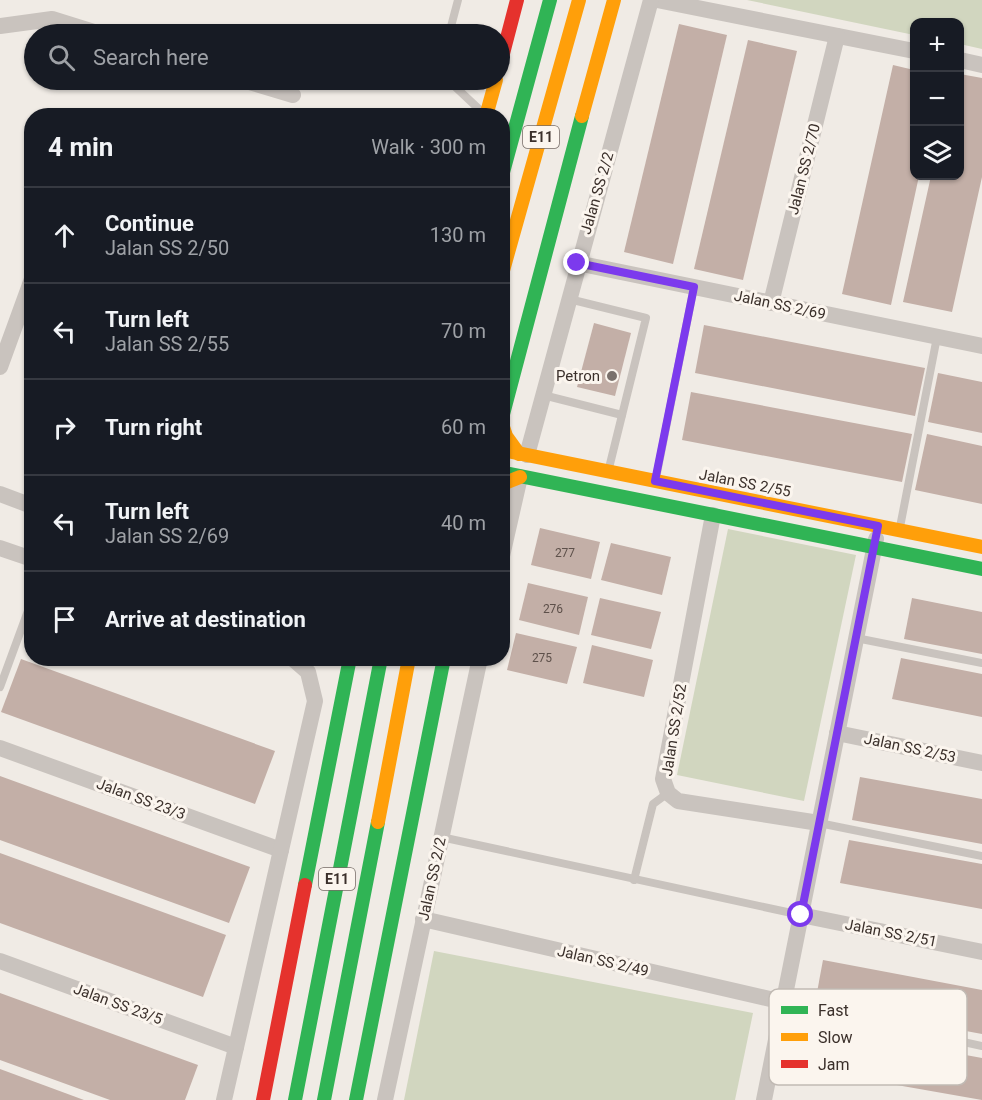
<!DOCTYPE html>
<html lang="en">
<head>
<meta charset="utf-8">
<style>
  :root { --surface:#171b24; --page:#20242c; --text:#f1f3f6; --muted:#9ea1a6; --line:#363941 }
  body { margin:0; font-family:Roboto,sans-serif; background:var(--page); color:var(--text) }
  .controls { position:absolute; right:18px; top:18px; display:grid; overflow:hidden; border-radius:12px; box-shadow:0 2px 4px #0004 }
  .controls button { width:54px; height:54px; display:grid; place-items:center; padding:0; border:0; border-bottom:2px solid var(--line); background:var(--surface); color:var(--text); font:30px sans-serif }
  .stop { position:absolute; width:18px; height:18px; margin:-14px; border:4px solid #7c3aed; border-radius:50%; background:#fff }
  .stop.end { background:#7c3aed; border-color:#fff; box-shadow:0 2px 6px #0008 }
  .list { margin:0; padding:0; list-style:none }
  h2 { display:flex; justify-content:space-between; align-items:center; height:78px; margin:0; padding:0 24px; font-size:26px }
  h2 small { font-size:20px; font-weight:400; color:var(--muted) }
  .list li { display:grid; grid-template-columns:39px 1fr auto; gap:18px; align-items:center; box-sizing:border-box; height:96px; padding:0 24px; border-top:2px solid var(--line) }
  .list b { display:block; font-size:22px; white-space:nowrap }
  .list p { margin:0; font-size:20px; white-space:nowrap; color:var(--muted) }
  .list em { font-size:20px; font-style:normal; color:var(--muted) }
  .icon { flex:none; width:33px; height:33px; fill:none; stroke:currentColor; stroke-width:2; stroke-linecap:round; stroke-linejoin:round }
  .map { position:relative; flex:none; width:982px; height:1100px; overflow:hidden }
  .search { position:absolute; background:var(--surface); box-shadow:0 2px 4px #0004; left:24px; top:24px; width:486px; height:66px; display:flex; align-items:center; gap:15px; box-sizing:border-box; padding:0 21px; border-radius:33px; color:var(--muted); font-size:22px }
  .panel { position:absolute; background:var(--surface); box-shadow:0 2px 4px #0004; left:24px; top:108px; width:486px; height:558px; border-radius:24px }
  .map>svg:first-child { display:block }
</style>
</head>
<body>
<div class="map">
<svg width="982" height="1100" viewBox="0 0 982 1100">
  <rect width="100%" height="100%" fill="#f0ebe5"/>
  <g fill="#d1d6bf">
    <path d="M747 0H982V49L960 44V22H914V35Z"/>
    <path d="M728 529 856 555 804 801 677 775Z"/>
    <path d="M434 951 753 1013 735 1100H404Z"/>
  </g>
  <g fill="#c3afa7">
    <path d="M679 24 727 35 673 264 624 252Z"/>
    <path d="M748 40 797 51 743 280 694 269Z"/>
    <path d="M893 65 914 70V176H919L891 305 842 294Z"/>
    <path d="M960 74 982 78V177L952 312 903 302 931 176H960Z"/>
    <path d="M594 323 631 333 615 396 577 387Z"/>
    <path d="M704 325 925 368 915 416 695 373Z"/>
    <path d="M938 373 982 382V433L928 422Z"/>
    <path d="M691 392 912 434 902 482 682 440Z"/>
    <path d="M927 434 982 446V504L915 490Z"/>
    <path d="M540 528 600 542 591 579 531 565Z"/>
    <path d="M611 543 671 557 662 595 601 580Z"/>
    <path d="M528 583 588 597 579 635 519 620Z"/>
    <path d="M600 598 661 612 651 649 591 635Z"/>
    <path d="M912 598 982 612V654L904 639Z"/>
    <path d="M516 633 577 647 567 684 507 670Z"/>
    <path d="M592 645 653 660 644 697 583 683Z"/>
    <path d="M901 658 982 674V717L892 699Z"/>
    <path d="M21 659 275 751 255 804 1 712Z"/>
    <path d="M0 776 250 867 229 923 0 840Z"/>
    <path d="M860 777 982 799V844L852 820Z"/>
    <path d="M849 840 982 864V909L840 883Z"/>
    <path d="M0 853 226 935 203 997 0 923Z"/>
    <path d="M823 960 982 990V1034L815 1003Z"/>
    <path d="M0 993 198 1065 185 1100H110L0 1060Z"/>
    <path d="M808 1026 982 1058V1100L800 1068Z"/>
    <path d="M0 1069 84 1100H0Z"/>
  </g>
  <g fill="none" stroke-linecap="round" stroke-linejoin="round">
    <g stroke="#c9c3be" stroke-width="8">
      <path d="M449 34 458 0"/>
      <path d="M448 80 481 111"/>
      <path d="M569 299 646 318 609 468"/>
      <path d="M543 395 622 415"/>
      <path d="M656 478 694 287"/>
      <path d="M900 527 937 337"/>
      <path d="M856 638 982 663"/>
      <path d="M0 687 32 600"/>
      <path d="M819 823 982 856"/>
      <path d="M441 837 801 915"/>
      <path d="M634 880 653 804 668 793"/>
      <path d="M783 1002 982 1046"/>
    </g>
    <g stroke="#c9c3be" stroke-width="16">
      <path d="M657 0 914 51"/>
      <path d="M0 26 52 19 100 34"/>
      <path d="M960 60 982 65"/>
      <path d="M243 80 293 95"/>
      <path d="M577 263 982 346"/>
      <path d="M771 303 837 36"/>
      <path d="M0 367 32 279"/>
      <path d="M527 455 651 0"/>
      <path d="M0 494 32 506"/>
      <path d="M713 515 663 779 668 793 678 801 819 823"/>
      <path d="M0 548 32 559"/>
      <path d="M502 556 520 477"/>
      <path d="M837 733 982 763"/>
      <path d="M0 748 281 850"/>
      <path d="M801 915 982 952"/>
      <path d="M423 919 783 1002"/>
      <path d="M0 961 236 1047"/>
      <path d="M224 1100 315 701 308 672 292 658"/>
      <path d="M385 1100 480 658"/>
      <path d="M764 1100 876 539"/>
    </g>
    <g stroke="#30b455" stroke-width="14">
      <path d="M502 176 550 0"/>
      <path d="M502 418 582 116"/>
      <path d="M505 473 982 569"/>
      <path d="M305 885 350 658"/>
      <path d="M295 1100 381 658"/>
      <path d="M324 1100 378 822"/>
      <path d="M356 1100 444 658"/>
    </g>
    <g stroke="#ff9f0a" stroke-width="14">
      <path d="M486 116 496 80"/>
      <path d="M582 116 614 0"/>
      <path d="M502 274 579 0"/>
      <path d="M502 424 506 436 519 454"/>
      <path d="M502 450 982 547"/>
      <path d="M502 484 520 477"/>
      <path d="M378 822 409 658"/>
    </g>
    <g stroke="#e5322d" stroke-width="14">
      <path d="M500 65 517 0"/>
      <path d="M263 1100 305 885"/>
    </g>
  </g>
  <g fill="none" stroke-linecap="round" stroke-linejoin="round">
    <path stroke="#7c3aed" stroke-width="8" d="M577 263 694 287 655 481 878 526 801 915"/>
  </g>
  <circle fill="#7a716c" stroke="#fbf5ee" stroke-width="2" cx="612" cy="376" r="6"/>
  <g text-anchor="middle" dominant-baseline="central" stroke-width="6" stroke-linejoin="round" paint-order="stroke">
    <g font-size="12" fill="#5d504a">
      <text x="565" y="553">277</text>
      <text x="553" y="609">276</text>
      <text x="542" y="658">275</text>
    </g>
    <g fill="#fbf5ee" stroke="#756b66" stroke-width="1.5">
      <rect x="523" y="126" width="36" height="22" rx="4.5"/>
      <rect x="319" y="868" width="36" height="22" rx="4.5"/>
    </g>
    <g font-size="14" font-weight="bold" fill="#3b302b">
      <text x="541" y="137">E11</text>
      <text x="337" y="879">E11</text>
    </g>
    <g font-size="15" fill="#3b302b" stroke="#fbf5ee">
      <text transform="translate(804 169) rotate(-76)">Jalan SS 2/70</text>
      <text transform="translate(597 193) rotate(-74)">Jalan SS 2/2</text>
      <text transform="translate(780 305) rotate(12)">Jalan SS 2/69</text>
      <text transform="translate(745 483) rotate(11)">Jalan SS 2/55</text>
      <text transform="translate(674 730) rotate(-81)">Jalan SS 2/52</text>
      <text transform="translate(910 748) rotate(12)">Jalan SS 2/53</text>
      <text transform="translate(141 799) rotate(20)">Jalan SS 23/3</text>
      <text transform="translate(432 879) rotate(-78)">Jalan SS 2/2</text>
      <text transform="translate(891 933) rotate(11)">Jalan SS 2/51</text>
      <text transform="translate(603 961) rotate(13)">Jalan SS 2/49</text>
      <text transform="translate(118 1004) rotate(20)">Jalan SS 23/5</text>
    </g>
    <g font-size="15" fill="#3b302b" stroke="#fbf5ee" text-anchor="end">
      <text x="600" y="376">Petron</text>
    </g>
  </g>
  <rect x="769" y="989" width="198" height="96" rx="9" fill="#fbf5ee" stroke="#c1bab4" stroke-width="1.5"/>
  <rect x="781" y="1006" width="27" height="8" fill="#30b455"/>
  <rect x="781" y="1033" width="27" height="8" fill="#ff9f0a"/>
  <rect x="781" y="1060" width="27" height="8" fill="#e5322d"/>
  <g font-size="16" fill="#3b302b">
    <text x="818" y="1016">Fast</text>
    <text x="818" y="1043">Slow</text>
    <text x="818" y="1070">Jam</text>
  </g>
</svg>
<div class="controls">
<button>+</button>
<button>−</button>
<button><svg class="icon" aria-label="layers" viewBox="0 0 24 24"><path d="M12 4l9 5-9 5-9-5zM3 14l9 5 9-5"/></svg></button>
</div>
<div class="stop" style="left:801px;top:915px"></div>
<div class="stop end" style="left:577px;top:263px"></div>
<div class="search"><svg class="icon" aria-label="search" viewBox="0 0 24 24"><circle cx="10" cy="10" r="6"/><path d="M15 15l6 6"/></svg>Search here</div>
<section class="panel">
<h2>4 min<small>Walk · 300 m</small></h2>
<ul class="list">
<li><svg class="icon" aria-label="ahead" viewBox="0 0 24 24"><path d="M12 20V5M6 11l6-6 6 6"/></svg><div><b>Continue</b><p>Jalan SS 2/50</p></div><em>130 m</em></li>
<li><svg class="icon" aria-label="left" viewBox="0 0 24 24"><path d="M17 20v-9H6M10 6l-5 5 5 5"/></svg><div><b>Turn left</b><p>Jalan SS 2/55</p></div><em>70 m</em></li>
<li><svg class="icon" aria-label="right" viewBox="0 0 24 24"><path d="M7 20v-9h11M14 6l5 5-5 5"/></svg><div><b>Turn right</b></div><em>60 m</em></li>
<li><svg class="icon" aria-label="left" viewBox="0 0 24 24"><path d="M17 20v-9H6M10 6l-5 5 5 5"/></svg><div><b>Turn left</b><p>Jalan SS 2/69</p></div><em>40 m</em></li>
<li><svg class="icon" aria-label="arrive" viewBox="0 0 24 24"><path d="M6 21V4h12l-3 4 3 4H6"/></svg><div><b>Arrive at destination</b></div></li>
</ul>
</section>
</div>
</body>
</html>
